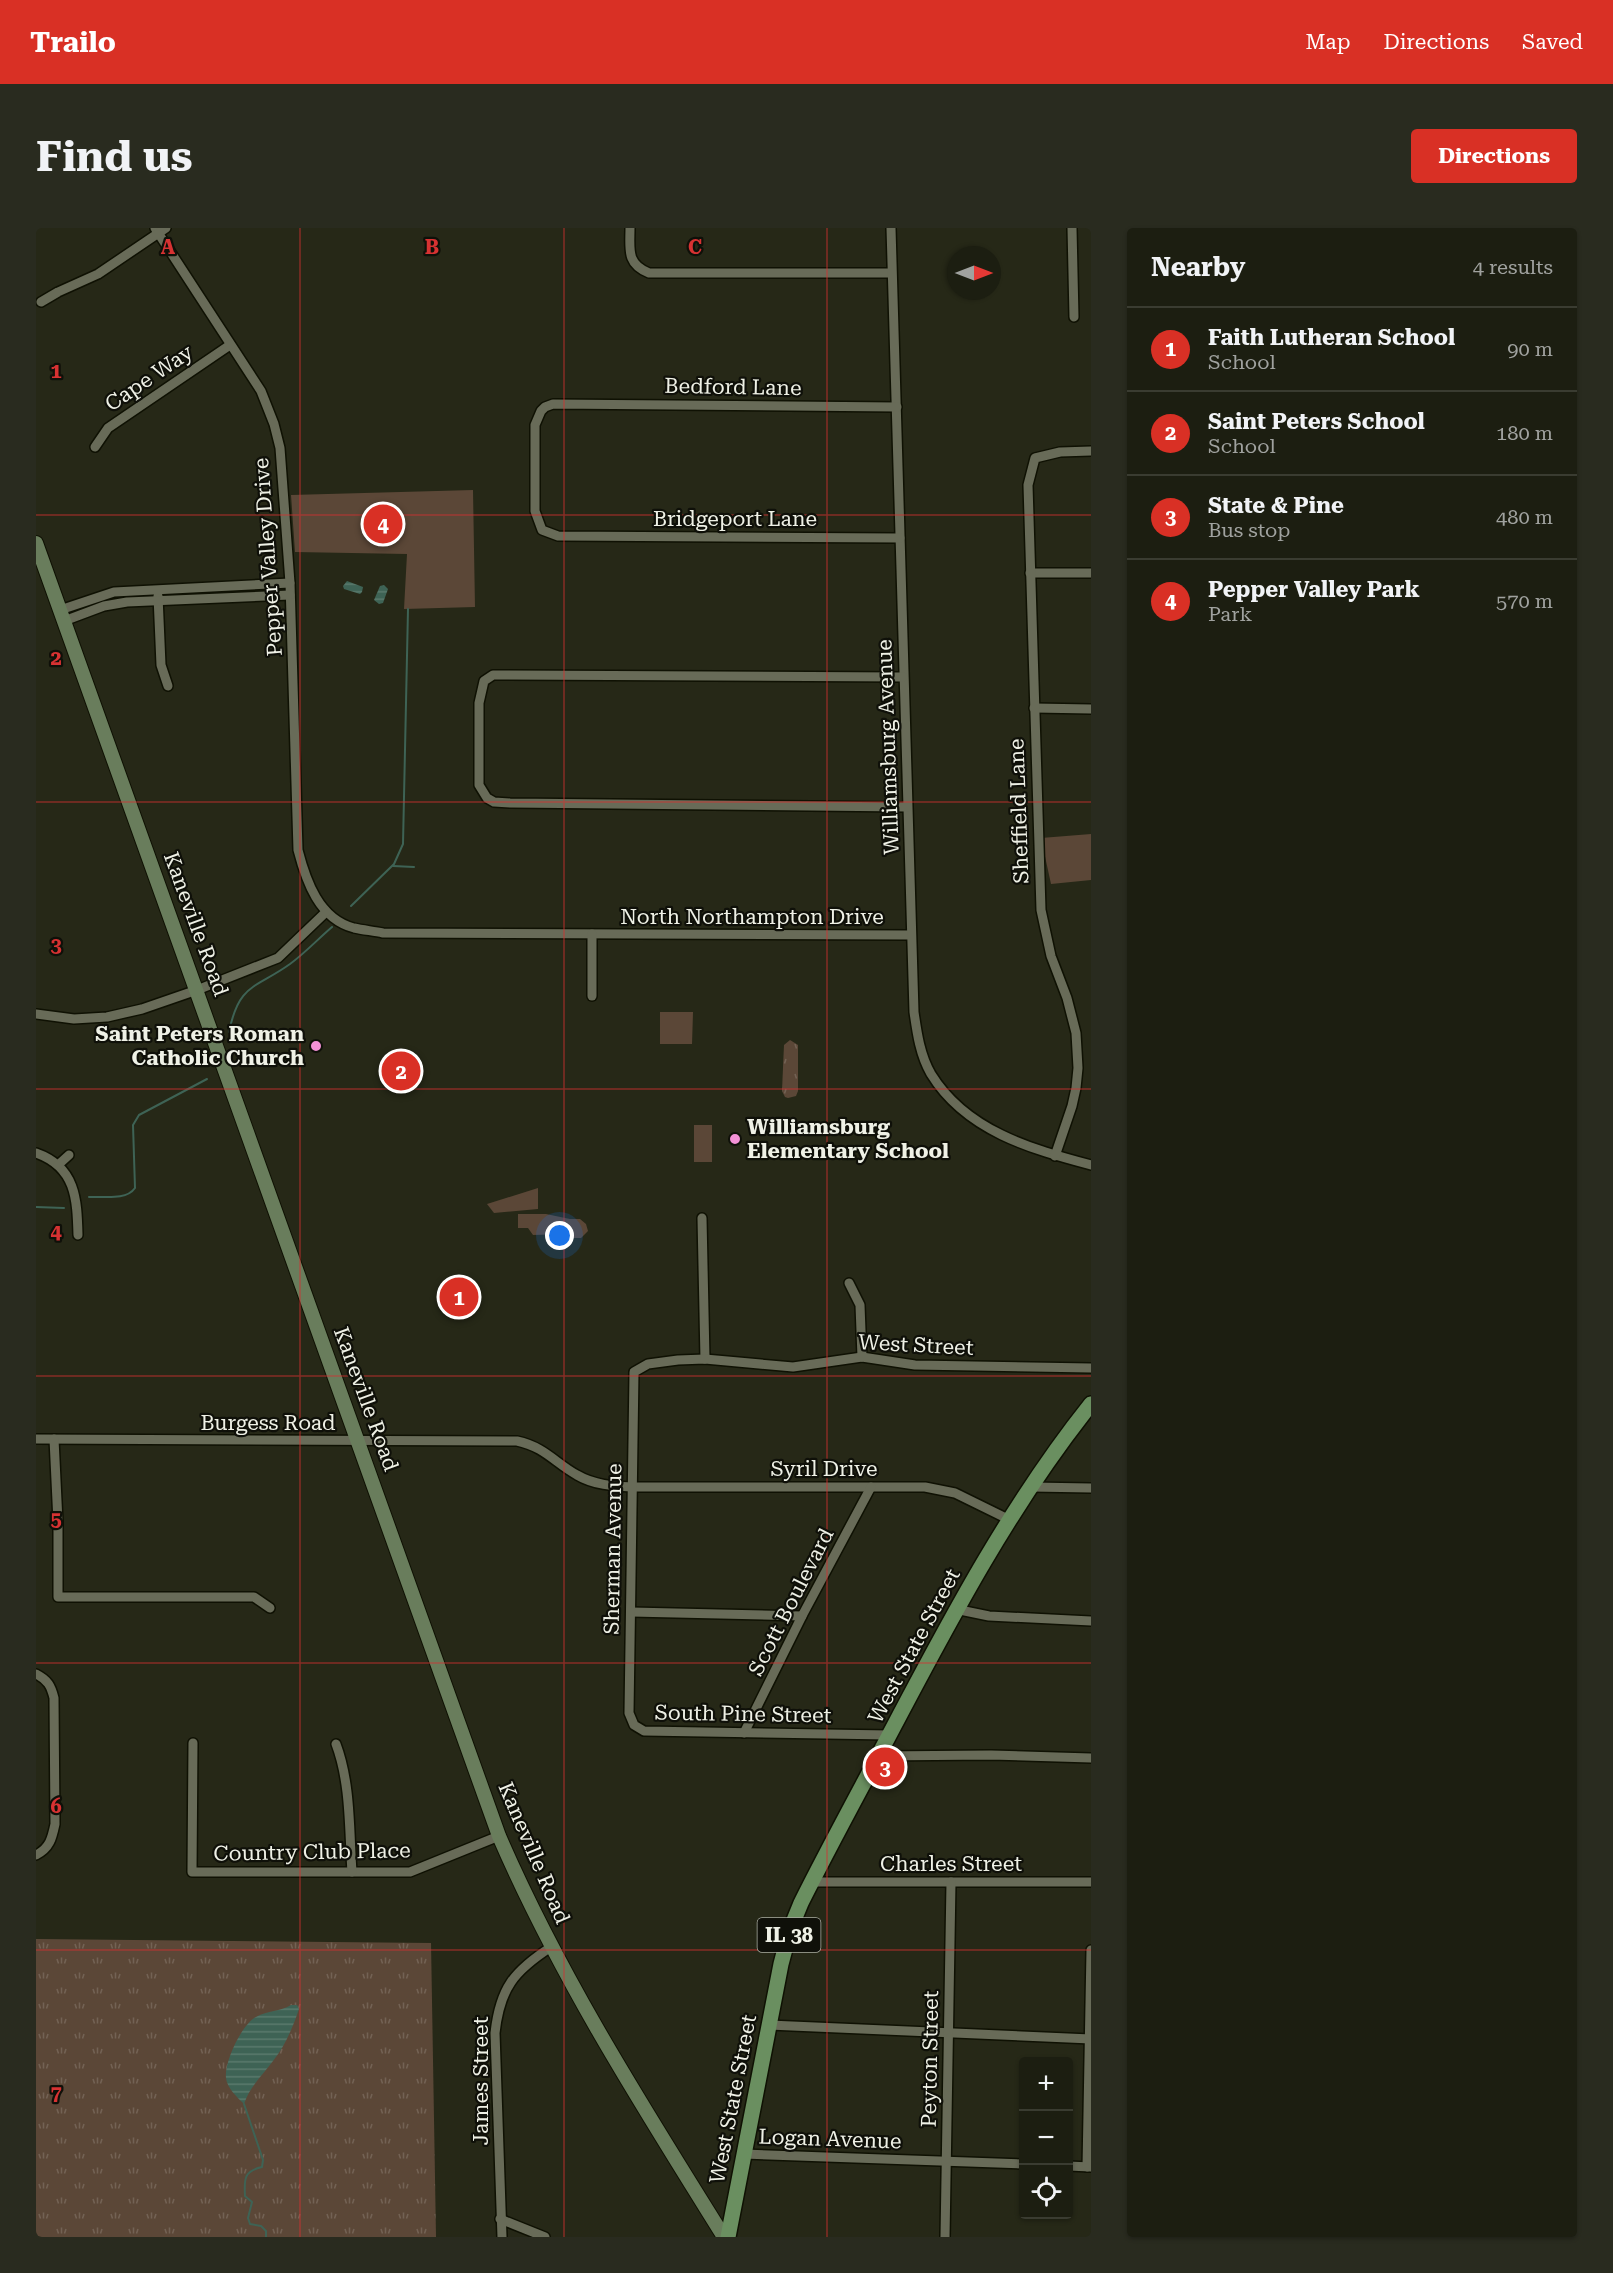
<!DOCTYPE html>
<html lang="en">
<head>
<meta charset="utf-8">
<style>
  :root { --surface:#1c1e11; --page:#292b1f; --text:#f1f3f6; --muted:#a0a29f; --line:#3a3c31; --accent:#d93025 }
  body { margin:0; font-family:"Roboto Serif",serif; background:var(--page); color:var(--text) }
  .controls { position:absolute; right:18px; bottom:18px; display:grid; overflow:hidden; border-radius:6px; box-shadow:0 2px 4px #0004 }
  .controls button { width:54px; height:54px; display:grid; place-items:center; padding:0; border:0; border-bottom:2px solid var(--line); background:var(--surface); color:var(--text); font:30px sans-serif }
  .compass { position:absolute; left:911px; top:18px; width:54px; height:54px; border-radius:50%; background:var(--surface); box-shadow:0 2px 4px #0004; rotate:90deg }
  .you { position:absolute; left:524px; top:1008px; width:21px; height:21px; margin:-15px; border:4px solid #fff; border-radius:50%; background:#1a73e8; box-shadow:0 0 0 9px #1a73e833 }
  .badge { display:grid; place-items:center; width:39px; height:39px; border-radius:50%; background:var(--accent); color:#fff; font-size:20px; font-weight:700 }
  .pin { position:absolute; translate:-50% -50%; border:3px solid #fff; box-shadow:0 2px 6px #0006 }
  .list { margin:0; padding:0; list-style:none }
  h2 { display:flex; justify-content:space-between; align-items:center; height:78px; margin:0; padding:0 24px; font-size:26px }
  h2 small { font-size:20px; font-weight:400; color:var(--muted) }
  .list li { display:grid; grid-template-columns:39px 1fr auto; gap:18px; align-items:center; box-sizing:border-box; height:84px; padding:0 24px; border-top:2px solid var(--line) }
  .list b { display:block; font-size:22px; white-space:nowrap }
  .list p { margin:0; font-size:20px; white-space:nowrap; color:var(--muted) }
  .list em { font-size:20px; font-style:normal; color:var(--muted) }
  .icon { flex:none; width:33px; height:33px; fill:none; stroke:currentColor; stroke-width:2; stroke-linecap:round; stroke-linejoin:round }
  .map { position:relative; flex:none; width:1055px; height:2009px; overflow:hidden; border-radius:6px }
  header { display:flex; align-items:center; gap:36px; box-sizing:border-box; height:84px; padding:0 30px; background:var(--accent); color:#fff }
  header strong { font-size:28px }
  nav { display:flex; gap:33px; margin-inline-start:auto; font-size:21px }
  .intro { display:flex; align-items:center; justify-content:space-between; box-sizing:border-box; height:144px; padding:0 36px }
  h1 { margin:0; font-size:42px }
  .button { padding:15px 27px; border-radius:6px; background:var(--accent); color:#fff; font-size:21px; font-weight:700 }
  main { display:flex; gap:36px; padding:0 36px }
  aside { flex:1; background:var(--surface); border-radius:6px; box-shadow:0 2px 4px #0004 }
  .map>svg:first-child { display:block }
</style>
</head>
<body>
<header>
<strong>Trailo</strong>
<nav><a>Map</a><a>Directions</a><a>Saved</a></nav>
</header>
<div class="intro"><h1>Find us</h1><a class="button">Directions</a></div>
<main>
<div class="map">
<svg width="1055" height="2009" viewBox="0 0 1055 2009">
  <defs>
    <pattern id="grass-tufts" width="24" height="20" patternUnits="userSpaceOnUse" patternTransform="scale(1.5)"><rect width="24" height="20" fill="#5b4737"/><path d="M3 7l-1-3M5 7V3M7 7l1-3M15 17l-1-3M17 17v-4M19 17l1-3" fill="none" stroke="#736254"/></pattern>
    <pattern id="water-rules" width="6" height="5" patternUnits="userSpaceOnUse" patternTransform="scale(1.5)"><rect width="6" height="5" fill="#3e6355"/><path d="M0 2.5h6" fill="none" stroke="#5a7a6d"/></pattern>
  </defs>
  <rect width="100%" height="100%" fill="#262817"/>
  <g fill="url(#grass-tufts)">
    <path d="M754 812 762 817V863L760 868 752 870 749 869 746 863 748 817Z"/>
    <path d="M0 1711 395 1715 400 2009H0Z"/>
  </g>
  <g fill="#5b4737">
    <path d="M437 262 439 379 368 381 371 326 259 324 255 267Z"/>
    <path d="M1055 606V652L1015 656 1005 610Z"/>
    <path d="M624 784H657L656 816H624Z"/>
    <rect x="658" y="897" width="18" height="37"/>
    <path d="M502 960V981L458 985 451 976Z"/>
    <path d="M482 986H510L534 991H544L550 996 552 1003 545 1010H537L532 1006 497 1007 492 1000H482Z"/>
  </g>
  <g fill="url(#water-rules)">
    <path d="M311 353 327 359 326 364 324 366 308 361 307 358Z"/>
    <path d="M344 358 348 357 352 361 347 375 343 376 338 372Z"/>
    <path d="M255 1777H261L263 1781C257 1799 249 1818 237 1833 226 1848 214 1858 208 1876 201 1869 191 1860 190 1850 188 1834 206 1796 220 1789 232 1782 244 1784 255 1777Z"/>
  </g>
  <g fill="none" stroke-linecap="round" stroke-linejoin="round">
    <g stroke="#3e6355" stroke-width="2">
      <path d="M357 638 378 639"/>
      <path d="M315 678 358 636 367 616 372 381"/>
      <path d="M193 804C203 755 219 761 254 736 269 725 282 711 296 699"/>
      <path d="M53 969C67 968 90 973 99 960L97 897 103 887 171 851"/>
      <path d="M0 979 28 980"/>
      <path d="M208 1876 227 1932 226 1939C208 1943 208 1951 209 1968L216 1974 212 1990 214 1996 225 1998 230 2003V2009"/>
    </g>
    <defs>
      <g id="minor">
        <path d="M119 0 225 163 238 196 244 220 254 355 262 622C270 653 283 691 318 700 327 702 337 703 347 705L875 707"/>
        <path d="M594 0C594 21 590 36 613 45H855"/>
        <path d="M855 0 878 784C881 805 884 827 895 846 930 903 995 921 1055 937"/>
        <path d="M1036 0 1038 89"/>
        <path d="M5 74 22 64 62 46 130 0"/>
        <path d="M861 179 517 176 509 179 505 183 499 197V283L506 302 522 308 864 310"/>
        <path d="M59 219 72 200 194 117"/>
        <path d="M994 345H1055"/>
        <path d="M122 368 125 437 132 458"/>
        <path d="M24 382 78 364 254 355"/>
        <path d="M28 393 68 378 91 374 254 367"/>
        <path d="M867 449 457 447 448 453 443 475V557L451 570 458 574 474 575 871 579"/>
        <path d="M998 480 1055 481"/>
        <path d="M556 706V768"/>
        <path d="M0 786 38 791 71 789 106 781 161 762 242 730 290 684"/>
        <path d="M0 925C40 939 41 971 42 1007"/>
        <path d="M1019 928 1036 878 1040 860 1042 840 1040 805 1031 770 1015 728 1005 682 992 257 999 230 1024 224 1055 223"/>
        <path d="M22 937 33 927"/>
        <path d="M666 990 669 1131"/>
        <path d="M813 1055 824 1077 826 1129"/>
        <path d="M0 1211 481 1213C509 1219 519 1235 541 1247 558 1257 577 1258 596 1259H889L919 1265 974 1292"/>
        <path d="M18 1211 22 1294V1369H218L234 1380"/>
        <path d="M995 1259 1055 1260"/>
        <path d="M919 1381 953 1388 1055 1393"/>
        <path d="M595 1384 766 1388"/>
        <path d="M0 1446C12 1452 15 1458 18 1470L19 1596C16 1610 14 1620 0 1627"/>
        <path d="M708 1505 766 1388 835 1259"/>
        <path d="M854 1507 608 1503 598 1497 593 1485 598 1144 612 1136 642 1132 669 1131 757 1139 826 1129 879 1137 1055 1140"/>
        <path d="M157 1515 156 1644H374L463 1608"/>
        <path d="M300 1516C315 1556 313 1602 316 1644"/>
        <path d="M842 1528 955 1527 1055 1530"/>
        <path d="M775 1654H1055"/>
        <path d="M733 1797 1055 1811"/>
        <path d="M708 1926 987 1936"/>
        <path d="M1032 1938 1055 1939"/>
        <path d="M1051 1939 1055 1722"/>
        <path d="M464 1991 509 2009"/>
        <path d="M466 2009 459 1805C464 1760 478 1743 515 1719"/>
        <path d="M909 2009 915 1654"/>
      </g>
      <path id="secondary" d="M0 315 463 1608C524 1749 607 1879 688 2009"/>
      <path id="primary" d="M692 2009 745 1736 754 1702 765 1675C795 1615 827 1557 858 1498 917 1386 976 1275 1055 1176"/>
    </defs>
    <use href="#minor" stroke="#0f1103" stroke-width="12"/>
    <use href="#secondary" stroke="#0f1103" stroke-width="16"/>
    <use href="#primary" stroke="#0f1103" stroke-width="18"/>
    <use href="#minor" stroke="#686b58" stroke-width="9"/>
    <use href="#secondary" stroke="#697d5c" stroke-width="14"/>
    <use href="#primary" stroke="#6a8f60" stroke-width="15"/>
  </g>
  <path fill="none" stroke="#d73232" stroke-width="1.5" stroke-opacity="0.55" d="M264 0V2009M528 0V2009M791 0V2009M0 287H1055M0 574H1055M0 861H1055M0 1148H1055M0 1435H1055M0 1722H1055"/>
  <g fill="#f391d6" stroke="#0f1009" stroke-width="2">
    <circle cx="280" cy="818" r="6"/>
    <circle cx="699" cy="911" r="6"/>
  </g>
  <g text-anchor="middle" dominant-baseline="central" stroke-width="4.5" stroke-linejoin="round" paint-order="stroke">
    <rect fill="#0f1009" stroke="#acaea4" stroke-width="1.5" x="721.5" y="1690" width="63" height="34" rx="4.5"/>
    <g font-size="20" font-weight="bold" fill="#eff1e6">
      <text x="753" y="1707">IL 38</text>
    </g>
    <g font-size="21" fill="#eff1e6" stroke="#0f1009">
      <text transform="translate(113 150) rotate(-34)">Cape Way</text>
      <text transform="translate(697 159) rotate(1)">Bedford Lane</text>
      <text x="699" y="291">Bridgeport Lane</text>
      <text transform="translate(232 329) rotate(-94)">Pepper Valley Drive</text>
      <text transform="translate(852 519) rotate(-92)">Williamsburg Avenue</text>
      <text transform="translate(983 583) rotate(-92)">Sheffield Lane</text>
      <text x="716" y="689">North Northampton Drive</text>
      <text transform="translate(160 696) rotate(70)">Kaneville Road</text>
      <text transform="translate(880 1117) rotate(3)">West Street</text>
      <text transform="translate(330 1171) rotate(70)">Kaneville Road</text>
      <text x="232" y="1195">Burgess Road</text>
      <text x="788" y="1241">Syril Drive</text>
      <text transform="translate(577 1321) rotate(-89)">Sherman Avenue</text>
      <text transform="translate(755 1374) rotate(-63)">Scott Boulevard</text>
      <text transform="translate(878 1418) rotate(-62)">West State Street</text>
      <text transform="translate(707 1486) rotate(1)">South Pine Street</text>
      <text transform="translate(276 1624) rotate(-1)">Country Club Place</text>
      <text transform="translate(498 1625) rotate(67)">Kaneville Road</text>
      <text x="915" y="1636">Charles Street</text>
      <text transform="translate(894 1831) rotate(-89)">Peyton Street</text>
      <text transform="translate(445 1853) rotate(-90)">James Street</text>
      <text transform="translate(697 1871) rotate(-79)">West State Street</text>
      <text transform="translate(794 1911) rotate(2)">Logan Avenue</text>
    </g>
    <g font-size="21" font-weight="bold" fill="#eff1e6" stroke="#0f1009" text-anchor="end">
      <text x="268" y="806">Saint Peters Roman<tspan x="268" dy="24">Catholic Church</tspan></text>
      <text x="711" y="899" text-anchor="start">Williamsburg<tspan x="711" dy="24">Elementary School</tspan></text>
    </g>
  </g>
  <g font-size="20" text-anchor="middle" font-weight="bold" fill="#d73232" stroke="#0f1009" stroke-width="4.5" stroke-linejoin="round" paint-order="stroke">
    <text x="132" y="26">A</text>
    <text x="396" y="26">B</text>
    <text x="659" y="26">C</text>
    <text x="20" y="150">1</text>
    <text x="20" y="437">2</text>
    <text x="20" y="724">3</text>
    <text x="20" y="1011">4</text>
    <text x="20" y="1298">5</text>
    <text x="20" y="1585">6</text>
    <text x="20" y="1872">7</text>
  </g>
</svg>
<div class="controls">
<button>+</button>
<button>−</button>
<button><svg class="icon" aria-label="locate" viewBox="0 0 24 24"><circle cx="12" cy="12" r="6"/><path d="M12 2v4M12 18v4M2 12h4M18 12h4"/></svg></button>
</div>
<svg class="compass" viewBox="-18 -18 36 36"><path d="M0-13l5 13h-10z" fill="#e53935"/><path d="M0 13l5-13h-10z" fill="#a0a29f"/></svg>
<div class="you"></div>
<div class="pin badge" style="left:423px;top:1069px">1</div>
<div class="pin badge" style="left:365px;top:843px">2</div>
<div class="pin badge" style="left:849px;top:1539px">3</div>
<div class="pin badge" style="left:347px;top:296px">4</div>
</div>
<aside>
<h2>Nearby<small>4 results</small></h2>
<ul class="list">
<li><span class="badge">1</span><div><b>Faith Lutheran School</b><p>School</p></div><em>90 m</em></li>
<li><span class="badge">2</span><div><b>Saint Peters School</b><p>School</p></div><em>180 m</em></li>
<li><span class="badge">3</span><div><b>State &amp; Pine</b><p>Bus stop</p></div><em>480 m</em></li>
<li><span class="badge">4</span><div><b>Pepper Valley Park</b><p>Park</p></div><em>570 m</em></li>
</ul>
</aside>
</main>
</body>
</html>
